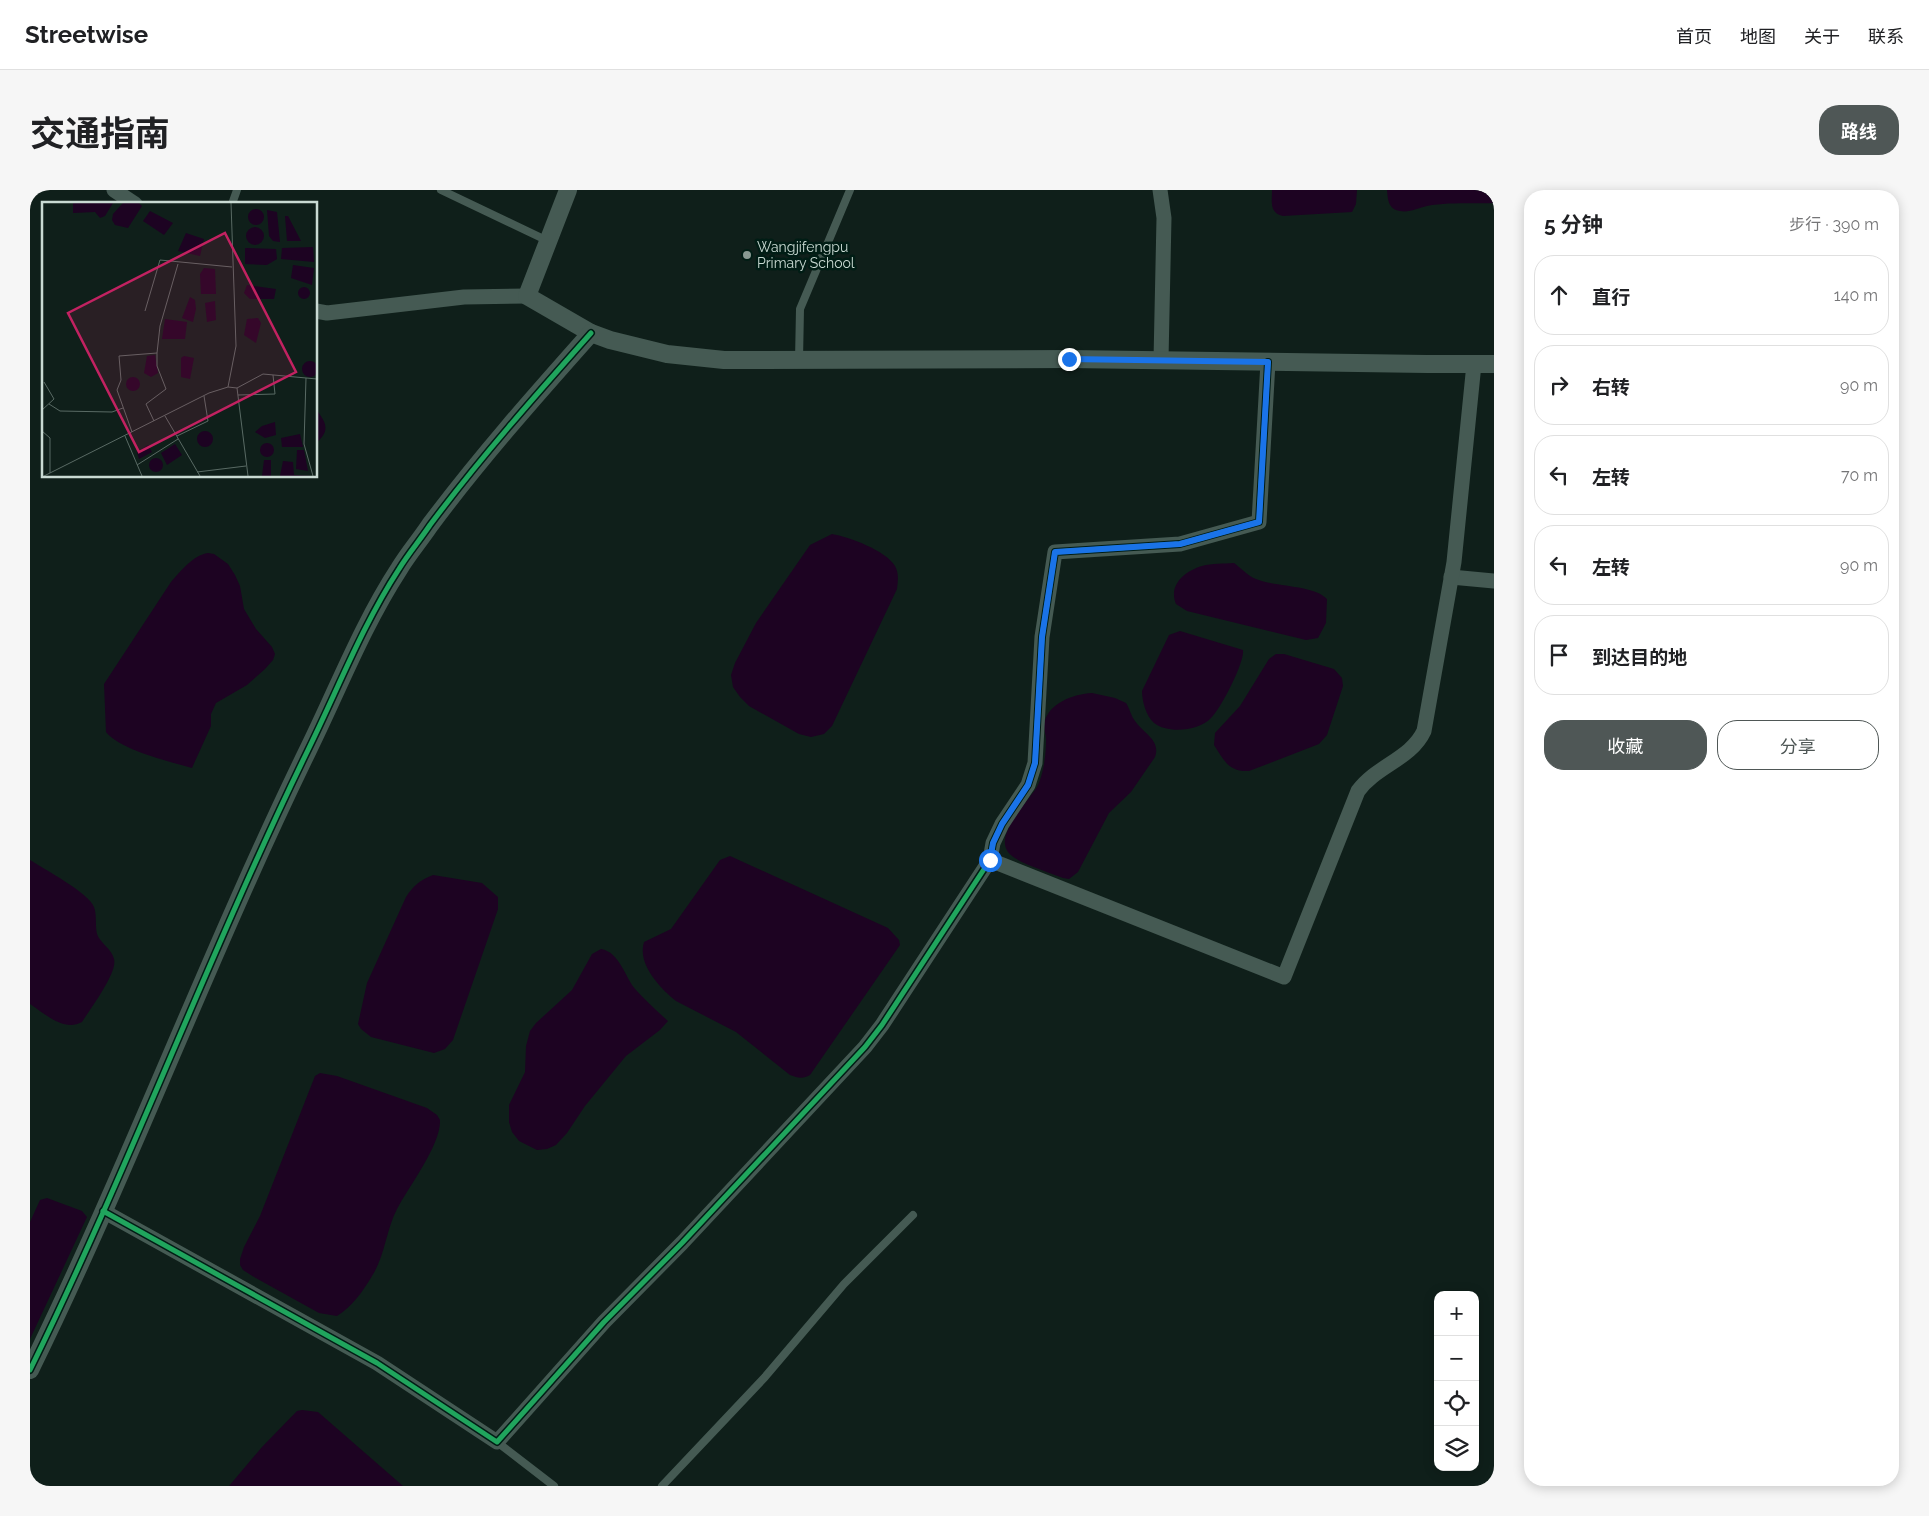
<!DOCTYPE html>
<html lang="zh">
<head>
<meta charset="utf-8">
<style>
  :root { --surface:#fff; --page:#f6f6f6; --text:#202124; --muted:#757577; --line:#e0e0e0; --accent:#4f5756 }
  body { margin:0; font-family:Raleway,"Noto Sans SC",sans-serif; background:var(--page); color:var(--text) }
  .controls { position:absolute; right:15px; bottom:15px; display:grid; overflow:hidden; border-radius:10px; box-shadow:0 2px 12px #0003 }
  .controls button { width:45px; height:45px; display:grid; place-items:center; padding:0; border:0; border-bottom:1px solid var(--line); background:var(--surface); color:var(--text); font:25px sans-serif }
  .stop { position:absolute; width:15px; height:15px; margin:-11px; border:4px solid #1a73e8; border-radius:50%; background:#fff }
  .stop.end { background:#1a73e8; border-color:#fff; box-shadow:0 1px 5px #0008 }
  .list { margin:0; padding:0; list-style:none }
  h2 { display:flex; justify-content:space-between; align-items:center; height:65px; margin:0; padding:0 20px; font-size:21px }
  h2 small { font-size:16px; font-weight:400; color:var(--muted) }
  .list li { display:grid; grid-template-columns:32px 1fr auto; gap:15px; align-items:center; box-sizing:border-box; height:80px; margin:0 10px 10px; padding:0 10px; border:1px solid var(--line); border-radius:20px }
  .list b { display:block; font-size:19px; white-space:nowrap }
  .list em { font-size:16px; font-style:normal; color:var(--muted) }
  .actions { display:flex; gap:10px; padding:15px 20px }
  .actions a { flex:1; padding:11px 0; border:1px solid var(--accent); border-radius:20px; text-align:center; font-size:18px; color:var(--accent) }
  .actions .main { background:var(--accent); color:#fff }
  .icon { flex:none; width:28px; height:28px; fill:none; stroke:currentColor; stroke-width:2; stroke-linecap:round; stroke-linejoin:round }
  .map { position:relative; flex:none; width:1464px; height:1296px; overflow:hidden; border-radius:20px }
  header { display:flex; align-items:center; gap:30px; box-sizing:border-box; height:70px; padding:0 25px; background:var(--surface); border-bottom:1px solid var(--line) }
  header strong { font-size:24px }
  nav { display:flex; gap:28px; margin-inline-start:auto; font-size:18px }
  .intro { display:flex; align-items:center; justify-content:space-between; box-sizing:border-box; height:120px; padding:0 30px }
  h1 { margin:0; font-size:35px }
  .button { padding:12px 22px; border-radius:20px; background:var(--accent); color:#fff; font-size:18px; font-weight:700 }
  main { display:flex; gap:30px; padding:0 30px }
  aside { flex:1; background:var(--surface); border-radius:20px; box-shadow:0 2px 12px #0003 }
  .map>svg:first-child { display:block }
</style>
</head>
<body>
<header>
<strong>Streetwise</strong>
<nav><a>首页</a><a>地图</a><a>关于</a><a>联系</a></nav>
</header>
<div class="intro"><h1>交通指南</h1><a class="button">路线</a></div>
<main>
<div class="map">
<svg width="1464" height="1296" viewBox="0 0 1464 1296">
  <rect width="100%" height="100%" fill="#0f1f1a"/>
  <g fill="#1d0322">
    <path d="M1242 0H1327L1326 14 1322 22 1253 26C1239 23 1242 12 1242 0Z"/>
    <path d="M1357 0H1464V13C1443 14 1417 12 1397 16 1388 18 1379 23 1370 21 1358 19 1358 10 1357 0Z"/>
    <path d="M286 219C296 233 301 240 286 253Z"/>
    <path d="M802 344C819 347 855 360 865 376 869 383 868 391 867 399L802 536 794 544 781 547 769 544 719 516 710 507 703 497 701 485 705 473 726 433 780 355Z"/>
    <path d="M178 363 184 364 198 374 205 385 210 396 214 419 226 439 242 457 245 464 243 470 235 479 217 495 186 513 181 524V536L162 578C141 572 90 560 76 542L74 494 141 392C150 382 163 365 178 363Z"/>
    <path d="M1204 373C1211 378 1218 386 1226 389 1245 397 1285 395 1297 409L1296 433 1288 448 1276 450 1157 421 1146 414C1138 395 1155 381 1172 376 1182 373 1194 374 1204 373Z"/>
    <path d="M1150 441 1213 460C1215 472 1190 520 1181 528 1169 541 1138 544 1124 533 1116 526 1112 511 1112 501L1139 445Z"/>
    <path d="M1246 464H1254L1304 479 1312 488 1313 496 1297 545 1289 554 1219 581C1198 582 1194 570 1184 555L1185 543 1210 516 1239 469Z"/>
    <path d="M1062 503 1085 508 1096 513C1100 519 1101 526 1105 531 1114 544 1131 550 1125 567L1101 602 1079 623 1048 682 1039 689 1033 688C1019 682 986 673 978 662 964 643 1001 609 1008 595 1014 582 1016 564 1016 550 1016 545 1014 540 1014 535 1017 513 1044 504 1062 503Z"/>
    <path d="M700 666 858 738 869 750 870 755 780 885C773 889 768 888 760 885L706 842 646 811C630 798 607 774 614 752L641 739 690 670Z"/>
    <path d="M0 670C14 679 59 703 64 717 67 725 65 735 67 744 70 753 82 759 84 769 88 782 60 819 52 832 34 842 15 824 0 814Z"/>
    <path d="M403 685 452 693 468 707V719L423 850 415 859 404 863 341 847 331 839 328 834 337 793 376 707C383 696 390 690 403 685Z"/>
    <path d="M571 759C590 762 595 788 606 800 616 811 627 821 638 831L630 840 596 866 555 916 537 943 526 955 517 959 507 960 489 951 482 942 479 932V915L495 882 496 856 500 841 506 833 542 800 562 764Z"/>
    <path d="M290 883 307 886 397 918 407 925 410 930C411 955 379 996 367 1019 356 1040 355 1066 342 1086 333 1101 322 1117 307 1126L289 1123 224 1087 213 1080 210 1075V1069L214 1057 230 1026 285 886Z"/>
    <path d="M17 1008 52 1021 57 1027 0 1149V1032L10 1010Z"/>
    <path d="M272 1220 288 1222 373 1296H199L232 1257 267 1221Z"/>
  </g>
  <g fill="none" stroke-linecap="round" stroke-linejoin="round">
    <g stroke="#455a53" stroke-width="8">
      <path d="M411 0 518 51"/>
      <path d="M202 14 207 0"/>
      <path d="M769 170 770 119 820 0"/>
      <path d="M467 1252 524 1296"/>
      <path d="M632 1296 735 1187 814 1094 883 1025"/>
    </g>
    <g stroke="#455a53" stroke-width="15">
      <path d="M84 0 105 14"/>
      <path d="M1130 0 1134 28 1131 170"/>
      <path d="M286 121 297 123 434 107 497 106"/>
      <path d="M1421 387 1464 391"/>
      <path d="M960 670 1254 787 1328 601C1346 576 1381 569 1394 541L1424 372 1444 174"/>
      <path d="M73 1021 347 1173 467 1252 574 1132 652 1053 835 857 852 835 960 670 963 653 972 634 998 595 1005 573 1012 447 1025 362 1150 354 1229 332 1238 172"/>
    </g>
    <g stroke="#455a53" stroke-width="18">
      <path d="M538 0 497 106 561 143 580 150 637 164 694 170 1039 169 1397 174H1464"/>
      <path d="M0 1180C100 976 179 763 278 560 308 499 332 436 369 379 378 364 390 350 400 335 450 268 505 206 561 143"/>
    </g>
    <defs>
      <g id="cycleway">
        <path d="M73 1021 347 1173 467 1252 574 1132 652 1053 835 857 852 835 960 670 963 653 972 634 998 595 1005 573 1012 447 1025 362 1150 354 1229 332 1238 172"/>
        <path d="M0 1180C100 976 179 763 278 560 308 499 332 436 369 379 378 364 390 350 400 335 450 268 505 206 561 143"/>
      </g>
    </defs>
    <use href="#cycleway" stroke="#001d15" stroke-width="8"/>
    <use href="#cycleway" stroke="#20a55d" stroke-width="5"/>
  </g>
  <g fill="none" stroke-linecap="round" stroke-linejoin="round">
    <path stroke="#1a73e8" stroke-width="6" d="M960 670 963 653 972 634 998 595 1005 573 1012 447 1025 362 1150 354 1229 332 1238 172 1039 169"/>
  </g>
  <circle fill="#889992" stroke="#001d15" stroke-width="2" cx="717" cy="65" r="5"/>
  <g text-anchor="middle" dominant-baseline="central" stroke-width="5" stroke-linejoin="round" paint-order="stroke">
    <g font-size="14" fill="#c9dad3" stroke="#001d15" text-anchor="start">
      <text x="727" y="57">Wangjifengpu<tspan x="727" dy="16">Primary School</tspan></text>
    </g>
  </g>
  <g transform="translate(12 12)">
    <rect width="275" height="275" fill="#0f1f1a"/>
    <path d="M31 1H71L63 14 58 16 53 10 31 11ZM81 1H97L100 4 86 26 73 23 70 18 71 12ZM206 15a8 8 0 1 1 16 0a8 8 0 1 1-16 0ZM225 8 235 10 238 40 231 39 227 34ZM108 9 131 21 122 33 101 19ZM243 14H246L259 39H245ZM204 34a9 9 0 1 1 18 0a9 9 0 1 1-18 0ZM144 31 162 37 158 54 136 49ZM203 46 234 47 235 57 225 63 203 62ZM240 46 271 45 272 60 239 57ZM251 63 272 66 270 83 249 76ZM162 66 173 67 174 92H159L158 72ZM205 83 234 87 232 97H208L202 91ZM256 91a6 6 0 1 1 12 0a6 6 0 1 1-12 0ZM148 95 153 98 154 107 151 120 140 116ZM173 99 174 118 165 120 163 101ZM216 116 219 121 214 141 202 133 205 117ZM123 117 145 120 143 137H120ZM113 153 116 171 109 175 102 171 105 154ZM142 154 152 156 148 177 139 175V156ZM260 167a8 8 0 1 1 16 0a8 8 0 1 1-16 0ZM84 182a7 7 0 1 1 14 0a7 7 0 1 1-14 0ZM233 220 234 233 223 236 213 230 220 224ZM155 237a8 8 0 1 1 16 0a8 8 0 1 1-16 0ZM258 232 261 245H240L239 236ZM218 248a7 7 0 1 1 14 0a7 7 0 1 1-14 0ZM133 242 140 253 125 263 119 251ZM106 243 110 250 97 257 95 250ZM255 248H262L266 269 254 267ZM107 263a7 7 0 1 1 14 0a7 7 0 1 1-14 0ZM222 258H229V274H220ZM241 259 251 260 252 273 269 274H238Z" fill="#1d0322"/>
    <path fill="none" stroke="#596a64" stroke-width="1" d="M103 109 118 58 190 65M264 176 262 242 271 274M186 185 194 144 189 1M195 186 221 172 275 177M196 193 233 192 231 173M7 202 18 209 70 210 81 206M0 208 12 197 2 180M123 214 158 274M112 219 104 202 124 187 115 164V151L118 124 136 62M0 229 8 236V271M90 230 75 188 79 178 77 154 115 151M83 234 100 274M135 234 166 219 162 194M95 263 136 237M155 270 204 264M2 274 167 191 186 185 195 186 206 274"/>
    <path fill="#c22261" fill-opacity="0.15" stroke="#c22261" stroke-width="2.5" d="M183 31 254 170 97 250 26 111Z"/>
    <rect width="275" height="275" fill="none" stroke="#c9dad3" stroke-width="2.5"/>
  </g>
</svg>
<div class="controls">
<button>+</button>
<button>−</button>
<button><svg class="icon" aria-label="locate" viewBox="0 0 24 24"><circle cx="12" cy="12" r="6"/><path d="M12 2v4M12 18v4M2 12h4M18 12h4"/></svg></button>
<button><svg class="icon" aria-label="layers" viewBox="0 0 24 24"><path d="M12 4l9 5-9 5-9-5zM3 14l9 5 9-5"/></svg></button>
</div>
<div class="stop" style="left:960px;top:670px"></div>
<div class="stop end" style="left:1039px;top:169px"></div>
</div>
<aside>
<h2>5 分钟<small>步行 · 390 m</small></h2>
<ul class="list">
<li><svg class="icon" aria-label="ahead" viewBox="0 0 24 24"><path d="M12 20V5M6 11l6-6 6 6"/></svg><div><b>直行</b></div><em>140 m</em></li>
<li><svg class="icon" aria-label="right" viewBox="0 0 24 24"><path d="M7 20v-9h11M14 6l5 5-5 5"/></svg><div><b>右转</b></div><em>90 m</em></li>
<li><svg class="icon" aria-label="left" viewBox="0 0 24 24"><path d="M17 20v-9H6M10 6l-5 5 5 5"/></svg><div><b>左转</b></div><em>70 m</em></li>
<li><svg class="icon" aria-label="left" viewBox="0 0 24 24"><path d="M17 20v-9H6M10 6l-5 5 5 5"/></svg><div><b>左转</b></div><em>90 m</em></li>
<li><svg class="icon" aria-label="arrive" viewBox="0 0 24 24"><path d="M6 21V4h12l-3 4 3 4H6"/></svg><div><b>到达目的地</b></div></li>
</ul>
<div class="actions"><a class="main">收藏</a><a>分享</a></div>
</aside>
</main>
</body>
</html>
